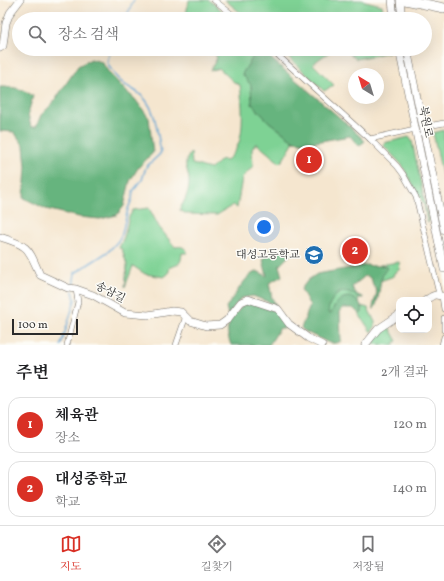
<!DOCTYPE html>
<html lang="ko">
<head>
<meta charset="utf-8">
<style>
  :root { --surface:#fff; --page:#f2f2f2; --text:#202124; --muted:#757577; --line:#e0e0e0; --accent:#d93025 }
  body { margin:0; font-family:Vollkorn,"Noto Serif KR",serif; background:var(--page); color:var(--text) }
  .controls { position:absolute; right:12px; bottom:12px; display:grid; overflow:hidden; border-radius:8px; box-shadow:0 4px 16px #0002 }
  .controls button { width:36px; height:36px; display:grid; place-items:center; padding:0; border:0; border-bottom:1px solid var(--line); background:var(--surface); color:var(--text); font:20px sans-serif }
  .compass { position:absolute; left:348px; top:68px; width:36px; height:36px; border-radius:50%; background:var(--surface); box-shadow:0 4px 16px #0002; rotate:322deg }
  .scale { position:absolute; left:12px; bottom:10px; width:66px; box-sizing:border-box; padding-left:4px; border:2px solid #2b2b2b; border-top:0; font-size:11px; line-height:14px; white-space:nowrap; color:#2b2b2b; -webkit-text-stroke:3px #fdfcf7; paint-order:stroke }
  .you { position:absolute; left:264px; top:227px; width:14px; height:14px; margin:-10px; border:3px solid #fff; border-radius:50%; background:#1a73e8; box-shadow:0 0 0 6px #1a73e833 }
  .badge { display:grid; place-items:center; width:26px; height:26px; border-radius:50%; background:var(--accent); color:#fff; font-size:13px; font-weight:700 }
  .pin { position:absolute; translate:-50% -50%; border:2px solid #fff; box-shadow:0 1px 4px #0006 }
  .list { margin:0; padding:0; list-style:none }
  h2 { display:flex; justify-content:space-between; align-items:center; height:52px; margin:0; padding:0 16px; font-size:17px }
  h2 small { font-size:13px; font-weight:400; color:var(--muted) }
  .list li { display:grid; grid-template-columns:26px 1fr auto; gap:12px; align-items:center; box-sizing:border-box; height:56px; margin:0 8px 8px; padding:0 8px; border:1px solid var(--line); border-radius:12px }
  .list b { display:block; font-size:15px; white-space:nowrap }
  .list p { margin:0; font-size:13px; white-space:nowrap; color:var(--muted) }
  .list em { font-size:13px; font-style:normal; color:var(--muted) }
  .icon { flex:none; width:22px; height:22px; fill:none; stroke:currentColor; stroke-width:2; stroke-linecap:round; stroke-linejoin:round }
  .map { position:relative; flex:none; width:444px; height:345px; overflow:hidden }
  .search { position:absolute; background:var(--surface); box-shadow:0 4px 16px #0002; left:12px; right:12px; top:12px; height:44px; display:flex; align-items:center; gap:10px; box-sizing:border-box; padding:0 14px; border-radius:22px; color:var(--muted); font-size:15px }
  .sheet { height:180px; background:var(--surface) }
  nav { display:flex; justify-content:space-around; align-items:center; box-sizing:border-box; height:56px; border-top:1px solid var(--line); background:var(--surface); font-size:11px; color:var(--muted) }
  nav a { display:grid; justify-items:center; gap:2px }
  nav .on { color:var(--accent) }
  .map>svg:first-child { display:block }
</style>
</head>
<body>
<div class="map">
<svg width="444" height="345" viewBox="0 0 444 345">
  <rect width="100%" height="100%" fill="#fdfcf7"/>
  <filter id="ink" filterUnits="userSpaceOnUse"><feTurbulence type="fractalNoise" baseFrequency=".025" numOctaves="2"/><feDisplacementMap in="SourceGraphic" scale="8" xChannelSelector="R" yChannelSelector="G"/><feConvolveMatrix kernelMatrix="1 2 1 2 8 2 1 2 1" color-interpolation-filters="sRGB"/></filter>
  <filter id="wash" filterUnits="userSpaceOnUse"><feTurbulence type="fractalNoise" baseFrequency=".012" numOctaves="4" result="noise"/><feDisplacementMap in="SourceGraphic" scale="16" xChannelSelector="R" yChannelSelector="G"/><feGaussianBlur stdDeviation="0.9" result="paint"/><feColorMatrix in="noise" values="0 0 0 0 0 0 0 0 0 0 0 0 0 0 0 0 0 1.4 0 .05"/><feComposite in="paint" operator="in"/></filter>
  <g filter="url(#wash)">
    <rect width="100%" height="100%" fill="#f5e6cf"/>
    <g fill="#7ed294" stroke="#547e60">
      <path d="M189 0H209L232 19H185Z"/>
      <path d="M225 0H361L382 5 384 19H248Z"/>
      <path d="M213 49H258L242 74 251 85 252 104 268 121 294 141 283 160 280 163 256 143 252 149 253 166 242 178 237 208 233 205 217 215 187 214 179 210C185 201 190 190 189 179 187 165 182 166 191 152L192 164C199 165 204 168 211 169L221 159 226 161C230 157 235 152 237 147 245 133 242 100 240 85L235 83 219 68 210 71 217 58Z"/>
      <path d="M280 49H334L319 59 313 64 334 85 324 91Z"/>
      <path d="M344 49H389V52L356 59Z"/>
      <path d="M444 130V183L433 133Z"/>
      <path d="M409 137 412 141 429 223 427 222 424 205 402 165 384 146V143Z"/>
      <path d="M149 208 159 227 175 247C181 246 183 246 187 251V253H182C181 263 180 265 170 267L168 274 164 277 145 274 133 266 125 287 127 265 122 249 119 248 124 237 129 217 133 210Z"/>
      <path d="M398 262 401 263 399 264 400 269 393 274 394 276 380 281 386 266 380 265Z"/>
      <path d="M345 291C354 293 358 295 360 305 344 292 339 298 331 314H328C326 302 335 294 345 291Z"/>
      <path d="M361 306 368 308 375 322V327L371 332 359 314 362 312Z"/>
      <path d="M388 325 397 341 394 343 396 345 373 344 380 330 382 333 385 331 384 328Z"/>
    </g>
    <g fill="#66b47e" stroke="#487054">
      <path d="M258 49H260L347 124 365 141 359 146 350 136 309 143 294 141 268 121 252 104 251 85 242 74Z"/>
      <path d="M91 59 102 62 109 73 126 91 135 99 149 118 153 153 138 168 130 181 124 206 117 215 100 219 79 217 46 209 24 198 26 166 24 146 14 132 0 131V87C14 87 22 88 33 96L28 114 31 127H36L41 115 53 103 78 66Z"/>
      <path d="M272 249 280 251 284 249 291 254 279 266 282 276 269 283 272 298 276 305 253 296 241 298 228 315 226 307C236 296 243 277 257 271L267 276 263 260Z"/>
      <path d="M367 265C373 267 379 265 386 266L387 268C377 279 382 296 374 309H373C373 300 378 297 376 288L373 286 372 281 368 276H365L352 287C355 292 357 296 363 297V298H358C343 284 330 295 328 313L331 314C332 307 341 296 349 297 354 297 360 304 362 307V313L359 314 353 308H343L340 312 341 341C334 345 328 343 321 339 315 336 309 334 303 330L301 328 310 306 301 289 308 280 317 274Z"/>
      <path d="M249 302 276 311 287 326 284 328H280L269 345H231C225 329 227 325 237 312 241 307 243 304 249 302Z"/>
    </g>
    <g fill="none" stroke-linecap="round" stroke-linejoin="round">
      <g stroke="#5da3d3" stroke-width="1.5">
        <path d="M125 19 134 0"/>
        <path d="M73 287 75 273 109 251 118 241 122 234 128 209 132 199 133 191 142 180 146 167 159 155 161 152C157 134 157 112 144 98 139 92 131 89 124 84 116 78 111 71 107 62L111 49"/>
        <path d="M61 345 75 300 73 291"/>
      </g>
    </g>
  </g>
  <g filter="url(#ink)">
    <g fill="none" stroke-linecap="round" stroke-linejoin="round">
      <defs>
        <g id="street">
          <path d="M214 0 238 19"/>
          <path d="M271 49 370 139 397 166 403 174 416 197 439 294"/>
          <path d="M423 127 444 123"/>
          <path d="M370 139 415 129"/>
          <path d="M442 296 444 309"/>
          <path d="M444 318V330"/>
          <path d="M67 345 78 302 76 289"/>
          <path d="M176 345 186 316"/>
          <path d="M442 345 444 337"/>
        </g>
        <g id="secondary">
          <path d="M392 0 394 19"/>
          <path d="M400 0 402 19"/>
          <path d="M0 48 3 46 6 23 10 13 20 0"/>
          <path d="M399 49 444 269"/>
          <path d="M407 49 444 230"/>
          <path d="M0 237C30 246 28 248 40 275L68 288 76 289 93 295 125 313 148 315 172 311 181 312 190 321 206 326 220 325 227 320 241 302 248 299 278 309 289 324 308 338 322 345"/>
          <path d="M426 300C435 294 434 294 444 297"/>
          <path d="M365 345 378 329 399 315"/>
        </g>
        <path id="highway" d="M405 0 444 8"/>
      </defs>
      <use href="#street" stroke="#726c64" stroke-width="6"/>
      <use href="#secondary" stroke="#726c64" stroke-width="8"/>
      <use href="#highway" stroke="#726c64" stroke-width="10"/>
      <use href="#street" stroke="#fff" stroke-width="5"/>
      <use href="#secondary" stroke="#fff" stroke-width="7"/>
      <use href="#highway" stroke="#fff" stroke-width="9"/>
    </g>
  </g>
  <defs>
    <symbol id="school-disc" viewBox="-11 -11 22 22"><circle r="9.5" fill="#1f6fb2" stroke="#fdfcf7"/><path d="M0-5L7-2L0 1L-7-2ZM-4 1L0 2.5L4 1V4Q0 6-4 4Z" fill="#fff"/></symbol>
  </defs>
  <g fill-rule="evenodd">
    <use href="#school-disc" x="303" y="244" width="22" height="22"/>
  </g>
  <g text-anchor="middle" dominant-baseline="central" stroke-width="3" stroke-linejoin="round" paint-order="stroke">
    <g font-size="11" fill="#2b2b2b" stroke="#fdfcf7">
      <text transform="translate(425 122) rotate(79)">북원로</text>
      <text transform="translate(110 293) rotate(27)">송삼길</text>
    </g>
    <g font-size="11" fill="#2b2b2b" stroke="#fdfcf7" text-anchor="end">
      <text x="300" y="255">대성고등학교</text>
    </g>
  </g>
</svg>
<div class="controls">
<button><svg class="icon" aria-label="locate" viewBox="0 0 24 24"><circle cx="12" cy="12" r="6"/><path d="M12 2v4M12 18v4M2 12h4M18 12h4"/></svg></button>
</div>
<svg class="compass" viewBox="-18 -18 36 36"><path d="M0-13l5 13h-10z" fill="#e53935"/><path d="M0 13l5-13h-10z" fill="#757577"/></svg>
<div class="scale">100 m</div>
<div class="you"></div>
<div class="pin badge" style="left:309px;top:160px">1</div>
<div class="pin badge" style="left:355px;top:251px">2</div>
<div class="search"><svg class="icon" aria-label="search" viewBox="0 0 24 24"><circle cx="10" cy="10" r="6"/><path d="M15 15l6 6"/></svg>장소 검색</div>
</div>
<section class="sheet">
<h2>주변<small>2개 결과</small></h2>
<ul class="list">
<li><span class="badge">1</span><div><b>체육관</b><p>장소</p></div><em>120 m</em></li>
<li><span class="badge">2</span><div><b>대성중학교</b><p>학교</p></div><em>140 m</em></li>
</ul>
</section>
<nav>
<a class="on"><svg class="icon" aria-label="map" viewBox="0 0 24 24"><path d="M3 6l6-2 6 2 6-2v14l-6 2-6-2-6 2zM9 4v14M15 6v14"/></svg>지도</a>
<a><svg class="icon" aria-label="directions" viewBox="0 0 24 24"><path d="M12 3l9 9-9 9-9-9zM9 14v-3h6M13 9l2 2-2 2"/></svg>길찾기</a>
<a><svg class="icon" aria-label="saved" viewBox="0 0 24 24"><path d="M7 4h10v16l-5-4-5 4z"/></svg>저장됨</a>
</nav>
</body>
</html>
